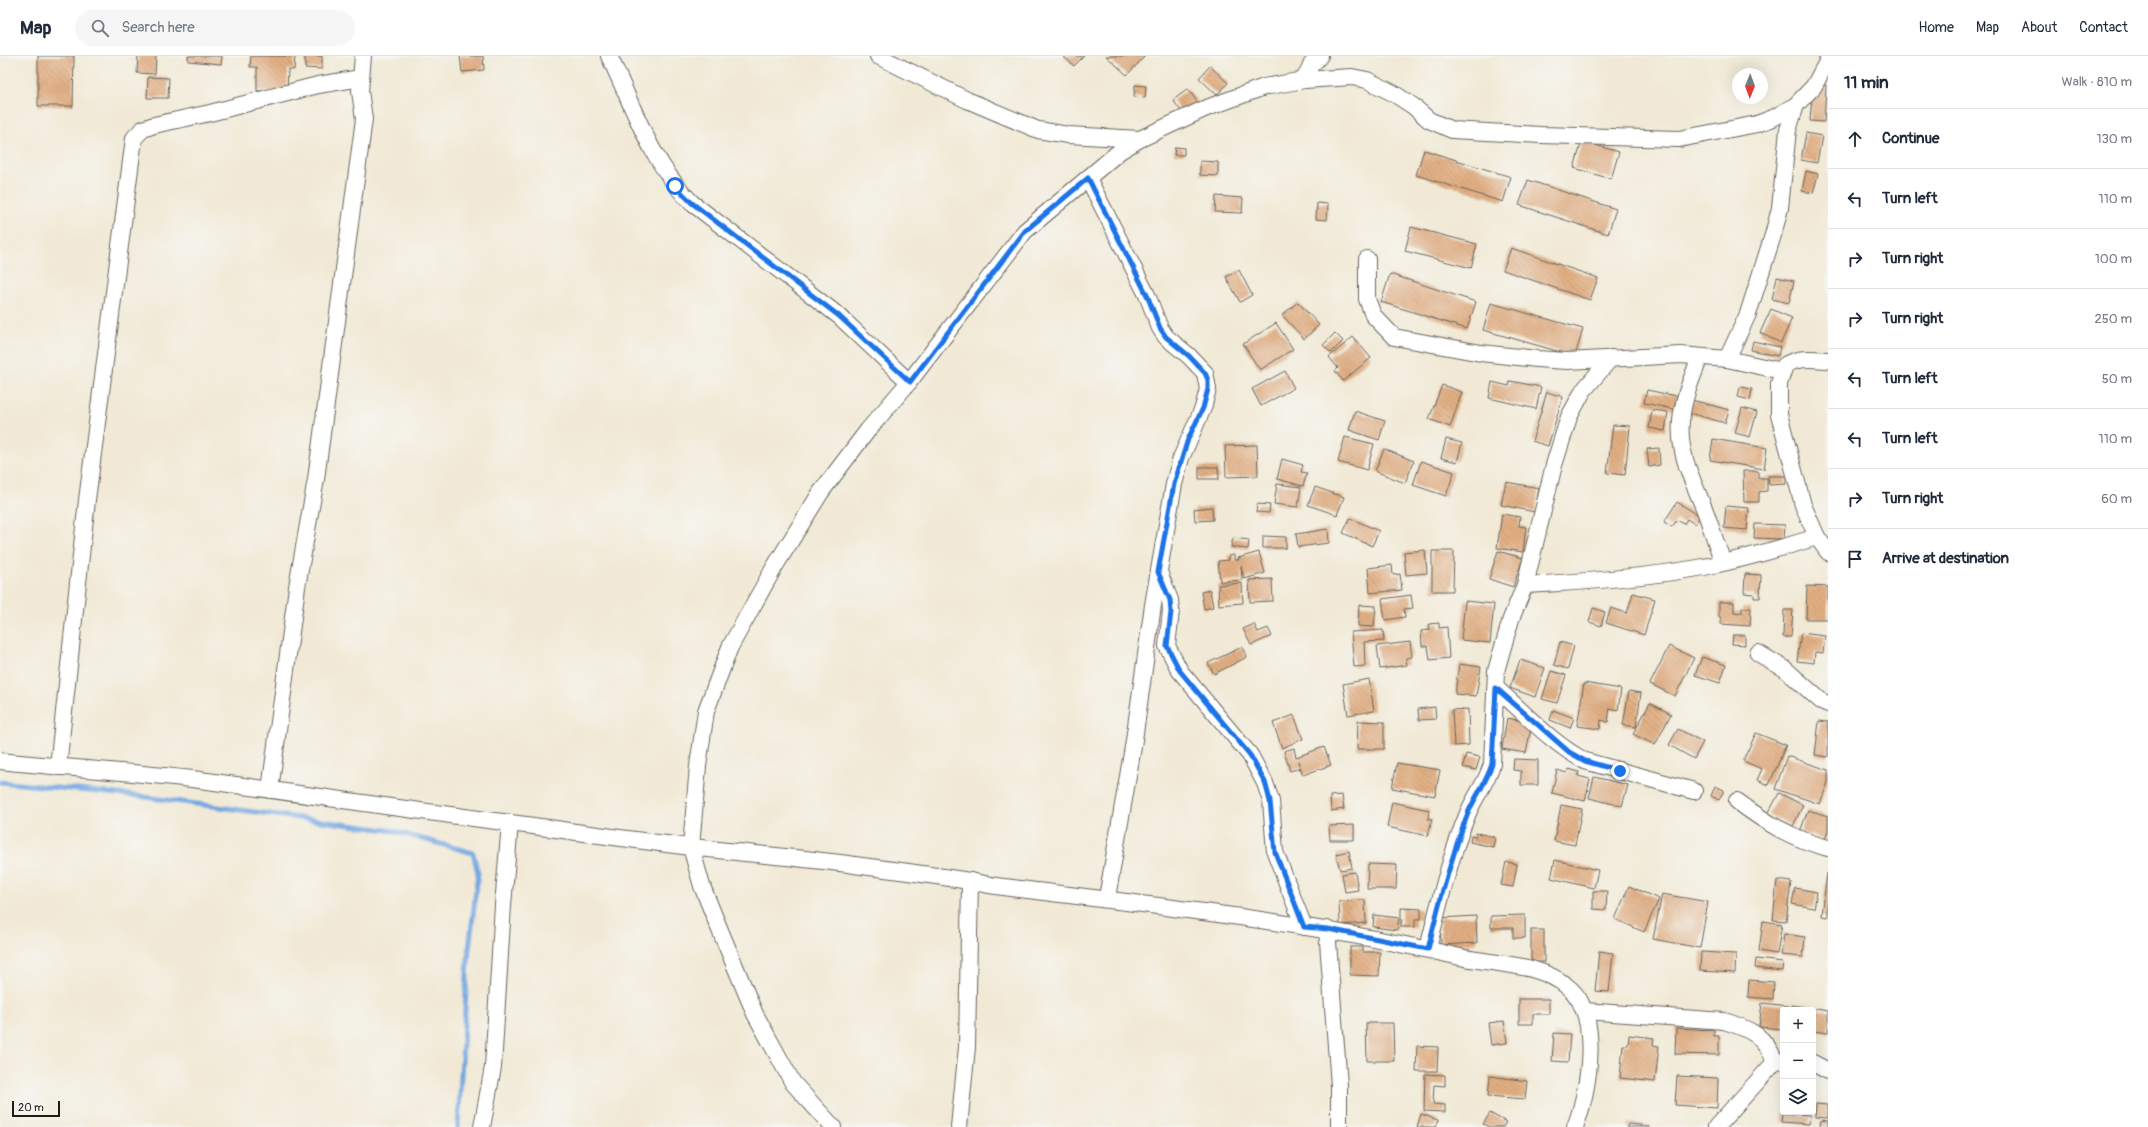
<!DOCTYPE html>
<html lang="en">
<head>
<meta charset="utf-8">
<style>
  :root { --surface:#fff; --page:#f6f6f7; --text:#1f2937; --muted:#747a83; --line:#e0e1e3 }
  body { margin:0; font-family:Pangolin,sans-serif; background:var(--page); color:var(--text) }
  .controls { position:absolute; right:12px; bottom:12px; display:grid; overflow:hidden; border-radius:4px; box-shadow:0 4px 16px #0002 }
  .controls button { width:36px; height:36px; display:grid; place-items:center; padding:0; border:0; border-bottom:1px solid var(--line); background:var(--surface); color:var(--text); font:20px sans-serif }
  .compass { position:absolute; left:1732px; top:12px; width:36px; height:36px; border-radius:50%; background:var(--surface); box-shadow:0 4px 16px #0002; rotate:181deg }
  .scale { position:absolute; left:12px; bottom:10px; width:48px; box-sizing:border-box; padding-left:4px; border:2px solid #1c1c1c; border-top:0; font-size:11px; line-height:14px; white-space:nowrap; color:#1c1c1c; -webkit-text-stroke:3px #f6f6f2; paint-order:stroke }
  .stop { position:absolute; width:12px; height:12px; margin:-9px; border:3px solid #1a73e8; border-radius:50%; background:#fff }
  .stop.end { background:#1a73e8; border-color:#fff; box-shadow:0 1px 4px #0008 }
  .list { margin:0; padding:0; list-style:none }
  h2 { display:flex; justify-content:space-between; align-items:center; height:52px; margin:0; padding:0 16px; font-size:17px }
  h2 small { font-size:13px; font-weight:400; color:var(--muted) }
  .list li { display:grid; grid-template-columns:26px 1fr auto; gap:12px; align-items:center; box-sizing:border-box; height:60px; padding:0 16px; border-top:1px solid var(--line) }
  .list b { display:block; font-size:15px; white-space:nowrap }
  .list em { font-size:13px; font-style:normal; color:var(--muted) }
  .icon { flex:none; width:22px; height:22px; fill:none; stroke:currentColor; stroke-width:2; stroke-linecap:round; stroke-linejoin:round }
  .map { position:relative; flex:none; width:1828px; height:1071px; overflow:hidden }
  header { display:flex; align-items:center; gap:24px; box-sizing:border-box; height:56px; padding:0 20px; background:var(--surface); border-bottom:1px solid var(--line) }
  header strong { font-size:19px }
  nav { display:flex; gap:22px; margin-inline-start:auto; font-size:14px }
  .search { width:280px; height:36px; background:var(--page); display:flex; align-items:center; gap:10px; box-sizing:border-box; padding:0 14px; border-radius:22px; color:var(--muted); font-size:15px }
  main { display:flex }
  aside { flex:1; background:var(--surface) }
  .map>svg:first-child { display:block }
</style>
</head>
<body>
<header>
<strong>Map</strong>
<div class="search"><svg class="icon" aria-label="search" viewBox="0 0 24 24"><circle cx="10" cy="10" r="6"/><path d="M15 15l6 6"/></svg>Search here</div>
<nav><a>Home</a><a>Map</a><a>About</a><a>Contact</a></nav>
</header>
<main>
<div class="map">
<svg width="1828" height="1071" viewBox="0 0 1828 1071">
  <defs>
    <pattern id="building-back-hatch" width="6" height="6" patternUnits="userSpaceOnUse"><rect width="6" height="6" fill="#e1ae82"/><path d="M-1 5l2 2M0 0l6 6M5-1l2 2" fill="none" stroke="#c09570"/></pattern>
  </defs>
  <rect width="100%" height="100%" fill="#f6f6f2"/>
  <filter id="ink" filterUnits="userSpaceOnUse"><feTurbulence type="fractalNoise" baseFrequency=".025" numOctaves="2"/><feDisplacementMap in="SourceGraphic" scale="8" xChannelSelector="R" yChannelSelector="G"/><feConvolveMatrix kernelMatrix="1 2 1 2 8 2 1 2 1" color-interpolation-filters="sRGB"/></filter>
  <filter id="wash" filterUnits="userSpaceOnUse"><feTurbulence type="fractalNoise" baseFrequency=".012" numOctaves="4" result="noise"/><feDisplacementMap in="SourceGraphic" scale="16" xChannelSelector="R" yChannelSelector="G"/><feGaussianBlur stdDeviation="0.9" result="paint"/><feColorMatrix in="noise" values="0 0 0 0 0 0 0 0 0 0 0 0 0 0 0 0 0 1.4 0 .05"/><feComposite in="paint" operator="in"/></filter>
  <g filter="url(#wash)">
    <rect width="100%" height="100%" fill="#f1e9d5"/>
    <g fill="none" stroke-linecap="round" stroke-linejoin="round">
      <path stroke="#74a7e0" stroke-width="5" d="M0 726 138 740 394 775 473 797 478 817 468 902 458 1071"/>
    </g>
    <g id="blocks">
      <g fill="url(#building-back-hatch)">
        <path d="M38 0H74L73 50H38Z"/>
        <path d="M138 0H156L155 18 137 17Z"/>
        <path d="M188 0H222L221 8 188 5Z"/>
        <path d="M251 0H295L294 14 288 13 287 35H257V11H250Z"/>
        <path d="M305 0H322V13L305 12Z"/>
        <path d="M460 0H483L484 14 462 16Z"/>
        <path d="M1063 0H1084L1074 10Z"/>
        <path d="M1106 0H1145L1127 19Z"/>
        <path d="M1210 10 1228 27 1217 39 1199 22Z"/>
        <path d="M148 21 169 22 168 42H147Z"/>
        <path d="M1813 28 1826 29 1824 66 1810 65Z"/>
        <path d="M1135 29 1146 30 1145 42 1134 41Z"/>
        <path d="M1188 33 1198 47 1183 58 1173 44Z"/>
        <path d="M1806 77 1822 80 1817 107 1801 104Z"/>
        <path d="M1582 85 1619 96 1611 123 1574 112Z"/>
        <path d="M1175 91 1184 92V99H1174Z"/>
        <path d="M1424 94 1511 121 1503 146 1416 119Z"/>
        <path d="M1200 105 1218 106V120L1200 119Z"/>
        <path d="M1806 115 1818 118 1813 137 1802 135Z"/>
        <path d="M1528 124 1616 153 1608 178 1519 149Z"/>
        <path d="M1216 140 1243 142 1242 157 1215 156Z"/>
        <path d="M1317 147 1328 148 1327 164 1316 163Z"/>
        <path d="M1411 171 1477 188 1471 212 1405 195Z"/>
        <path d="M1511 192 1598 222 1590 244 1503 214Z"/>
        <path d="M1239 214 1252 239 1240 246 1226 221Z"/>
        <path d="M1390 218 1476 246 1467 273 1381 246Z"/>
        <path d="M1777 221 1794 225 1789 247 1772 243Z"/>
        <path d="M1298 246 1319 269 1304 283 1282 259Z"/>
        <path d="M1491 247 1583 273 1575 300 1483 274Z"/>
        <path d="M1771 253 1792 262 1781 287 1760 277Z"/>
        <path d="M1276 267 1293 293 1260 314 1243 288Z"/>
        <path d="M1335 277 1343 285 1331 297 1323 289Z"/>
        <path d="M1353 281 1371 302 1343 325 1335 315 1338 312 1329 301Z"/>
        <path d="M1753 285 1780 291 1778 300 1751 294Z"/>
        <path d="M1285 315 1294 332 1261 350 1252 333Z"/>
        <path d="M1510 325 1541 331 1536 353 1489 342 1492 326 1509 330Z"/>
        <path d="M1442 329 1462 336 1450 371 1429 363Z"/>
        <path d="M1740 331 1752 333 1750 344 1738 341Z"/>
        <path d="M1647 334 1681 341 1678 354 1644 347Z"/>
        <path d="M1547 336 1563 341 1548 390 1532 385Z"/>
        <path d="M1692 344 1729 354 1725 367 1689 357Z"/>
        <path d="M1742 352 1757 356 1750 381 1735 377Z"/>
        <path d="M1652 354 1668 356 1665 375 1649 372Z"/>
        <path d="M1355 355 1385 365 1379 384 1349 374Z"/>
        <path d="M1613 369 1630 370 1625 419 1607 417Z"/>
        <path d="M1345 381 1374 388 1367 414 1338 406Z"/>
        <path d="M1446 383 1462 387 1457 406 1441 402Z"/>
        <path d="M1713 383 1767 392 1764 413 1710 404Z"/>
        <path d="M1257 389 1258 420 1226 421 1225 390Z"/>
        <path d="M1659 392 1660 409 1649 411 1647 393Z"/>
        <path d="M1384 393 1414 405 1405 427 1375 415Z"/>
        <path d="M1282 403 1303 409 1301 416 1307 417 1303 430 1277 423Z"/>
        <path d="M1421 405 1454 416 1446 440 1413 429Z"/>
        <path d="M1199 411H1218L1219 423H1199Z"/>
        <path d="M1743 415H1758V422H1767V435L1759 436V446H1744Z"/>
        <path d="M1768 420H1786V428L1769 429Z"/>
        <path d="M1506 426 1539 432 1535 456 1501 449Z"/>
        <path d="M1277 428 1301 431 1298 451 1274 448Z"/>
        <path d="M1315 431 1344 441 1337 459 1308 449Z"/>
        <path d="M1677 446 1700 460 1695 468 1687 463 1684 468 1677 464 1672 471 1664 466Z"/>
        <path d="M1257 448 1270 449 1269 457 1256 456Z"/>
        <path d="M1726 450 1749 452 1747 474 1724 472Z"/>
        <path d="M1212 451 1213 464 1195 465 1194 453Z"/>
        <path d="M1502 458 1520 461 1519 470 1526 471 1523 496 1497 492Z"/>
        <path d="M1350 462 1379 475 1372 490 1343 477Z"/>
        <path d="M1755 468 1785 469 1784 483 1754 482Z"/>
        <path d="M1328 473 1329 487 1298 491 1296 478Z"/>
        <path d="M1263 480 1286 481V492H1263Z"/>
        <path d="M1233 482 1249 484 1248 493 1231 491Z"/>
        <path d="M1425 494 1427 517 1406 519 1404 496Z"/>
        <path d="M1432 495H1454L1453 535H1432Z"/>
        <path d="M1498 495 1523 502 1513 531 1489 523Z"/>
        <path d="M1259 496 1265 517 1244 523 1241 510 1242 524 1220 526 1218 505 1229 504 1228 500 1234 499V504H1239L1238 502Z"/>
        <path d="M1392 509 1393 519 1400 518 1402 534 1370 537 1368 512Z"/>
        <path d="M1745 518 1761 519 1760 542H1754V538L1744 537Z"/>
        <path d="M1272 523 1273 545 1250 546 1249 524Z"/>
        <path d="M1242 527 1243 547 1219 549 1218 529Z"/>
        <path d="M1807 530 1828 531V563H1806Z"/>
        <path d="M1210 534 1213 551 1204 553 1201 536Z"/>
        <path d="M1633 537 1655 543 1644 579 1606 567 1611 552 1627 557Z"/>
        <path d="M1411 539 1413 552 1404 553 1405 561 1385 564 1382 543Z"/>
        <path d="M1465 545 1494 548 1490 587 1461 584Z"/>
        <path d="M1719 546H1734V556L1742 557V552H1751L1750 570 1721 568V561H1719Z"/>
        <path d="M1359 549 1376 550 1374 571 1358 570Z"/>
        <path d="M1593 552 1605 556 1601 570 1589 566Z"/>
        <path d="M1784 554H1793L1791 581H1783Z"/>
        <path d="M1439 567V572L1447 571 1449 602 1430 604 1428 590H1422L1421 575 1430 574 1429 568Z"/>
        <path d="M1254 568 1258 576 1268 572 1272 580 1251 589 1243 573Z"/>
        <path d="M1383 574 1384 585 1364 586 1365 610 1354 611 1351 576Z"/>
        <path d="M1801 577 1825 580 1823 597 1815 596 1814 607 1797 605Z"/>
        <path d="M1733 579H1745V589L1732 588Z"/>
        <path d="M1410 586 1412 601 1406 602 1407 609 1380 613 1377 590Z"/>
        <path d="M1560 586 1574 590 1568 613 1554 609Z"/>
        <path d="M1669 590 1694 602 1675 640 1650 628Z"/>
        <path d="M1242 591 1247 601 1214 618 1208 607Z"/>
        <path d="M1702 601 1726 609 1720 627 1695 619Z"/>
        <path d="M1520 604 1545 612 1535 641 1510 632Z"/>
        <path d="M1459 608 1481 611 1476 640 1455 638Z"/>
        <path d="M1551 615 1566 619 1557 647 1542 643Z"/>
        <path d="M1369 623 1374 655 1348 659 1343 628Z"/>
        <path d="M1584 627 1621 633 1618 654 1610 652 1608 666 1601 664 1600 673 1577 670Z"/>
        <path d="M1629 635 1641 637 1636 671 1623 669Z"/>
        <path d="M1650 647 1671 658 1655 689 1633 678Z"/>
        <path d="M1435 651 1436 663 1419 664 1418 653Z"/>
        <path d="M1468 653 1469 689 1454 690 1452 654Z"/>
        <path d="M1553 654 1574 662 1570 672 1550 664Z"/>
        <path d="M1294 659 1303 683 1282 692 1273 667Z"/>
        <path d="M1507 662 1532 667 1526 697 1502 693Z"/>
        <path d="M1358 665 1384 666V693H1357Z"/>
        <path d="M1819 665 1828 666V701L1815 699Z"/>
        <path d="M1678 673 1703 686 1694 703 1669 689Z"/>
        <path d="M1756 677 1786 689 1769 729 1757 724 1762 713 1743 705Z"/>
        <path d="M1324 691 1331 709 1303 719 1298 705 1300 712 1290 715 1284 695 1294 692 1296 701Z"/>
        <path d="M1466 698 1480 701 1476 714 1463 711Z"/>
        <path d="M1787 700 1828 714V726L1820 748 1775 733Z"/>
        <path d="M1514 703 1538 704V729H1521V715L1513 714Z"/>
        <path d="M1397 707 1440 714 1435 740 1392 732Z"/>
        <path d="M1569 713 1579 716 1578 720 1590 723 1585 745 1552 737 1557 714 1567 717Z"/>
        <path d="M1594 721 1628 729 1622 750 1589 742Z"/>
        <path d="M1715 730 1724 734 1719 744 1711 740Z"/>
        <path d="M1779 737 1803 749 1793 770 1768 758Z"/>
        <path d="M1342 739 1344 753 1331 755 1330 740Z"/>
        <path d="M1392 746 1429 754 1428 763H1432L1428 780 1387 771Z"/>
        <path d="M1561 749 1582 753 1575 789 1554 785Z"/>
        <path d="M1808 754 1828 760V774L1825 784 1800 776Z"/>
        <path d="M1354 769V784H1330L1329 770Z"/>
        <path d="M1476 777 1495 781 1493 791 1470 786 1471 780 1476 781Z"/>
        <path d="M1349 795 1352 812 1340 814 1336 798Z"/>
        <path d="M1555 804 1598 814 1594 832 1551 822Z"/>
        <path d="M1506 806 1517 808 1513 831 1501 829Z"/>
        <path d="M1368 808 1397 809 1396 833H1367Z"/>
        <path d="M1355 816 1358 834 1345 836 1342 818Z"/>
        <path d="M1827 817H1828V861L1822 860Z"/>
        <path d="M1777 824 1791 826 1786 865 1773 864Z"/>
        <path d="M1629 830 1659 843 1644 876 1615 863Z"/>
        <path d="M1795 832 1817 836 1814 852 1792 848Z"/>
        <path d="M1593 835H1607L1606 854 1593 853Z"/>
        <path d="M1662 838 1708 846 1700 892 1653 883Z"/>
        <path d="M1365 844 1366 867 1340 869 1339 845Z"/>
        <path d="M1401 852 1421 853V863H1415V871H1401Z"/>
        <path d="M1374 859 1399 862 1397 874 1373 871Z"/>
        <path d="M1525 859V882H1513V872H1491V860Z"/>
        <path d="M1476 860 1477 887 1441 889 1440 862Z"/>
        <path d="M1763 865 1782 868 1777 898 1759 895Z"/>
        <rect x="1531" y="874" width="13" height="32"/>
        <path d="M1784 878 1805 881 1803 901 1781 899Z"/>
        <path d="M1350 891H1363V896H1380L1379 920 1350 919Z"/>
        <path d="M1599 895 1613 897 1609 936 1595 935Z"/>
        <path d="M1701 896 1736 898 1735 917 1700 915Z"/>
        <path d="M1756 903 1783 906 1782 915 1755 912Z"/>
        <path d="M1749 924 1774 926 1773 943 1748 941Z"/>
        <path d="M1519 943H1549V958H1533V968H1519Z"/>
        <path d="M1762 947 1788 950 1787 954H1783V973L1759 971Z"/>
        <path d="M1792 949 1828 955V977L1813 975V954H1792Z"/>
        <path d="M1504 965 1507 987 1491 989 1488 967Z"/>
        <path d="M1366 967H1393L1394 1005H1367Z"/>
        <path d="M1676 972 1714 974V980H1719V999L1675 998Z"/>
        <path d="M1554 977 1570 978 1568 1006 1552 1005Z"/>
        <path d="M1629 979 1654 982 1653 989 1659 990 1655 1026 1620 1022 1623 989H1628Z"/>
        <path d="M1417 990 1438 991 1437 1015H1416Z"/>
        <path d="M1425 1018 1445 1019V1030L1434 1029 1433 1048 1445 1049V1056L1424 1055Z"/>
        <path d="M1490 1020 1527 1025 1525 1043 1488 1040Z"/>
        <path d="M1677 1020 1718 1022 1717 1052 1675 1049Z"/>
        <path d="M1816 1048 1828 1049V1062L1815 1061Z"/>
        <path d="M1490 1057 1506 1066 1503 1071H1489L1483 1068Z"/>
        <path d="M1782 1057 1810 1059 1809 1068 1781 1066Z"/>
        <path d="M1421 1058 1438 1064 1436 1071H1417Z"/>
        <path d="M1821 1064 1828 1065V1071H1820Z"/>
        <path d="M1628 1068 1649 1070V1071H1627Z"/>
      </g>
    </g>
  </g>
  <g filter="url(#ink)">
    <use href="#blocks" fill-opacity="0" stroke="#67645d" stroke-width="1"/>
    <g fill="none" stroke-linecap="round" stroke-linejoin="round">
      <defs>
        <g id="minor">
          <path d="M609 0C634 51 650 106 692 147L839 260 909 326"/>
          <path d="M878 0 967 44 1038 74 1068 79 1140 83"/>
          <path d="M1304 24 1311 9 1320 0"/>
          <path d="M1088 122 1147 239 1160 272 1166 281 1189 300 1205 317 1208 333 1203 352 1181 402 1174 428 1153 549 1133 691 1107 842"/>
          <path d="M1367 203V243L1373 259 1394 281 1481 297 1537 303 1567 305 1681 299 1727 303 1782 315"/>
          <path d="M1700 301C1692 322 1683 342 1681 365 1678 397 1692 423 1704 452 1711 470 1716 488 1723 506"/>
          <path d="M1727 303 1748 258 1773 179 1780 152 1788 74 1796 49"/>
          <path d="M1828 304C1812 303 1799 301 1785 309L1779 328V358L1803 449 1817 481 1828 496"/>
          <path d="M1159 516 1170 544 1171 555 1167 590 1180 615 1250 699 1265 727 1271 745 1275 796 1304 871"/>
          <path d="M1525 529C1583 526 1641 522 1698 512 1738 505 1778 493 1817 481"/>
          <path d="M1758 597 1785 613 1821 645 1828 648"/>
          <path d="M1496 632C1525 657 1551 687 1585 705L1694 735"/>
          <path d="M0 705C66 712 133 716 200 724 303 738 407 754 511 767 571 775 632 784 692 791 741 797 791 801 840 807 883 813 926 818 969 825 981 827 992 830 1004 831 1156 850 1310 866 1460 901 1496 909 1538 906 1568 931 1602 958 1589 1035 1575 1071"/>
          <path d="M58 711 87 444 134 82 143 73 154 69 210 57 318 29 361 22"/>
          <path d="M270 734 297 531 316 423 364 63 360 35 363 0"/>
          <path d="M1737 745C1766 767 1793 783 1828 792"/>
          <path d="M1327 873 1339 1029V1071"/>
          <path d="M1428 893C1439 847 1450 801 1468 757 1475 740 1487 726 1492 708L1496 615 1511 563 1525 529 1554 409 1569 361 1583 335 1611 302"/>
          <path d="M1584 955 1724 965C1750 973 1766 980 1775 1006"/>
          <path d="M1813 1007 1828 1015"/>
          <path d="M482 1071 493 1011 503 849 510 767"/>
          <path d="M833 1071 793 1027 788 1018 755 958 717 867 702 830 691 791 698 710 706 655 730 591 775 510 821 436 868 374 909 326 1025 175 1120 95 1140 83 1204 53 1264 31 1304 24 1352 21 1367 24 1393 37 1413 50 1429 64 1452 74 1541 79 1679 83 1757 68 1773 62 1796 49 1814 30 1828 4"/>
          <path d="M959 1071 967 991 970 825"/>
          <path d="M1716 1071 1775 1006 1783 1005"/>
        </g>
      </defs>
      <use href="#minor" stroke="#67645d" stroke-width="18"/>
      <use href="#minor" stroke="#fff" stroke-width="16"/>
    </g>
  </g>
  <g fill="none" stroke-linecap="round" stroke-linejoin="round" filter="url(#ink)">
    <path stroke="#1a73e8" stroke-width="5" d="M675 130 692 147 839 260 910 326 1025 175 1088 122 1147 239 1160 272 1166 281 1189 300 1205 317 1208 324V333L1203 352 1188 383 1174 428 1158 516 1170 544 1171 556 1167 590 1180 615 1250 699 1265 726 1270 745 1275 796 1304 871 1328 873 1428 893C1439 847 1451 801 1468 757 1475 740 1487 726 1492 708L1496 632 1569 696 1585 705 1620 715"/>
  </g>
</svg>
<div class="controls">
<button>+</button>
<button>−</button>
<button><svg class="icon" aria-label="layers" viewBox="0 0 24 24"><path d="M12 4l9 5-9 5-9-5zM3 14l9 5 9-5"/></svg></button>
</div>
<svg class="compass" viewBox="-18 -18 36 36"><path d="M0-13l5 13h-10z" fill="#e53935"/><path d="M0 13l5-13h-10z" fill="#747a83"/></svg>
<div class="scale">20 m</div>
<div class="stop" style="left:675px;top:130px"></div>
<div class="stop end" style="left:1620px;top:715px"></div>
</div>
<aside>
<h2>11 min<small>Walk · 810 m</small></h2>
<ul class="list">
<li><svg class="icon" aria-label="ahead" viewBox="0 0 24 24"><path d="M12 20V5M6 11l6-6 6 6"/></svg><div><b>Continue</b></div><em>130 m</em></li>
<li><svg class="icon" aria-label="left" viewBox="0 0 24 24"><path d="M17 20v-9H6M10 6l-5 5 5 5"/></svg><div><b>Turn left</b></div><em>110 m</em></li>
<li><svg class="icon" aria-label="right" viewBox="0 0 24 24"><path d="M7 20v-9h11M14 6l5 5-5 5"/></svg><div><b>Turn right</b></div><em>100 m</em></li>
<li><svg class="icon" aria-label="right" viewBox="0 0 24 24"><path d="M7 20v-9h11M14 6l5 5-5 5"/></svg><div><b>Turn right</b></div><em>250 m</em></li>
<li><svg class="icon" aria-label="left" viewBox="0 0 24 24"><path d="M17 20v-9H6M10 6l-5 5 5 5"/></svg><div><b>Turn left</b></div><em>50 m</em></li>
<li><svg class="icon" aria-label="left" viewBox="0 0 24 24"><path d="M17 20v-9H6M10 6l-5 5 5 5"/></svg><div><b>Turn left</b></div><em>110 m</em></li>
<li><svg class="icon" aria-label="right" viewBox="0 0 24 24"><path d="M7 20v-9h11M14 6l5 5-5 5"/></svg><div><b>Turn right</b></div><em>60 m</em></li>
<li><svg class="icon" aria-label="arrive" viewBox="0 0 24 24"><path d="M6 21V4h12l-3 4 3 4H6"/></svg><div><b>Arrive at destination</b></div></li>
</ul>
</aside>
</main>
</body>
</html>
